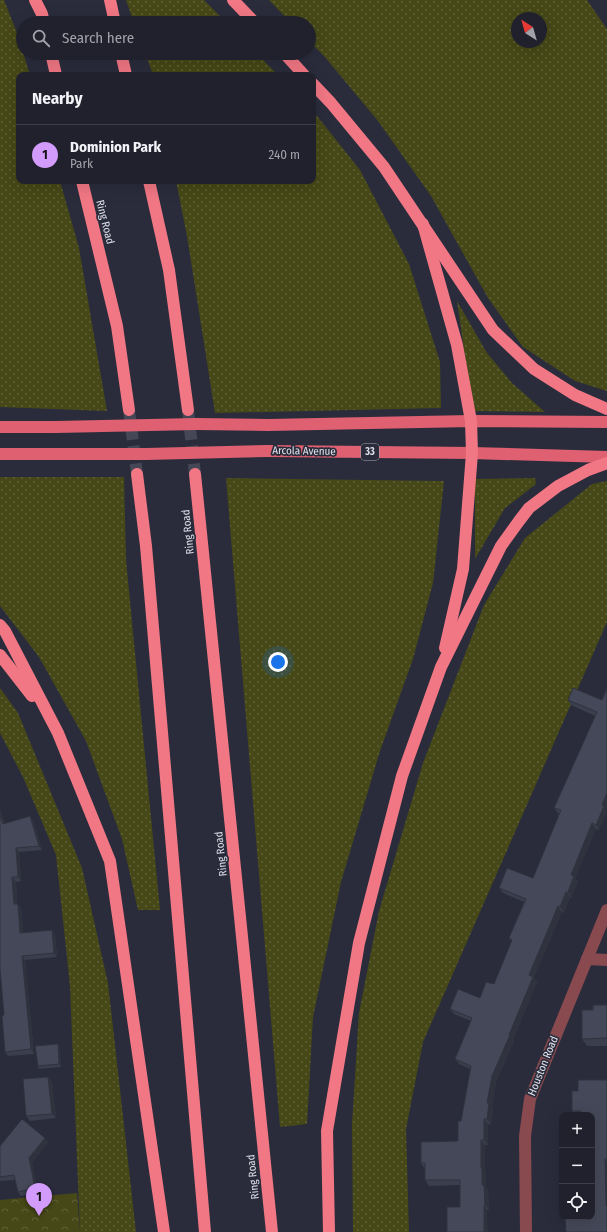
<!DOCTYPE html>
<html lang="en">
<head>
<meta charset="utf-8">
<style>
  :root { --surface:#20212d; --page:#282935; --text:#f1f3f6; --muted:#a2a3aa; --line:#3d3e49; --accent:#d39cfc }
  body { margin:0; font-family:"Fira Sans Condensed",sans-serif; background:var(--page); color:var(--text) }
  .controls { position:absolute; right:12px; bottom:12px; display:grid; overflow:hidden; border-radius:8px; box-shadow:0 4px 16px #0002 }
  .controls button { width:36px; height:36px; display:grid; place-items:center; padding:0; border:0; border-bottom:1px solid var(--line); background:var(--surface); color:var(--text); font:20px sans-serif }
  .compass { position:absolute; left:511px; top:12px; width:36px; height:36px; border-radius:50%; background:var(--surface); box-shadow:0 4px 16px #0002; rotate:323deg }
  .you { position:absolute; left:278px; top:662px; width:14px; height:14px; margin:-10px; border:3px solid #fff; border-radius:50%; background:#1a73e8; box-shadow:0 0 0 6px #1a73e833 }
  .badge { display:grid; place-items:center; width:26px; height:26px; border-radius:50%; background:var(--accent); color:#111; font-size:13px; font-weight:700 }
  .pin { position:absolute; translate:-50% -33px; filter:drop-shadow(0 1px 2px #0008) }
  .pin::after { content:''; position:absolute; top:21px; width:14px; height:12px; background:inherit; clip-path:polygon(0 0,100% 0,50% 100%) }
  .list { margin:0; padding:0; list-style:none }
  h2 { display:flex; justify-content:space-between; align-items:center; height:52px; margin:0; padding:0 16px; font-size:17px }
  h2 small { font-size:13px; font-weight:400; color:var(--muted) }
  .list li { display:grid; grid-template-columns:26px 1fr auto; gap:12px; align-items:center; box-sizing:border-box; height:60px; padding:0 16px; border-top:1px solid var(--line) }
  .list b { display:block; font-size:15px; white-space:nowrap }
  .list p { margin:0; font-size:13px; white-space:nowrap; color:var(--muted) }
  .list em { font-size:13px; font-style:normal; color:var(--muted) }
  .icon { flex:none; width:22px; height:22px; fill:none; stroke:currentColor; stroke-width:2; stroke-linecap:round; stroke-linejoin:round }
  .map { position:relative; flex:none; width:607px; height:1232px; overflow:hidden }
  .search { position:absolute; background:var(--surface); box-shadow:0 4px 16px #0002; left:16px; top:16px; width:300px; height:44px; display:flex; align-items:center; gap:10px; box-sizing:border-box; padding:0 14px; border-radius:22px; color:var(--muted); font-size:15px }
  .panel { position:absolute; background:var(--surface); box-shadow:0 4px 16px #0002; left:16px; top:72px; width:300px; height:112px; border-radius:8px }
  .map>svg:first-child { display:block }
</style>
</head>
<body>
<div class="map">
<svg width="607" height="1232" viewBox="0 0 607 1232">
  <defs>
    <pattern id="grass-dots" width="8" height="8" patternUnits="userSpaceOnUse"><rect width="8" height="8" fill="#464817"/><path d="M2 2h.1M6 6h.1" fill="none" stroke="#606239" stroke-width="1.8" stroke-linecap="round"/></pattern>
    <pattern id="forest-crowns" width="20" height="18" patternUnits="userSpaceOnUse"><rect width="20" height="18" fill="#464817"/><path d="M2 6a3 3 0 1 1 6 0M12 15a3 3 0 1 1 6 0" fill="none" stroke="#606239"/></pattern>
  </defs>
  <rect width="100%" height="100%" fill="#2a2c3c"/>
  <g fill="url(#grass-dots)" fill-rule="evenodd">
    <path d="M0 0H4L17 33 30 75H19V181H60L79 248 107 411 0 407Z"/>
    <path d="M126 0H204L227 23H134Z"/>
    <path d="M269 0H587L607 29V391L575 381 523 347 488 298 431 196 378 121 324 56 309 41V23H291ZM517 18H541V42H517Z"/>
    <path d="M145 53H256L278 75H153Z"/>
    <path d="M313 111 360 170 409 264 440 362 441 408 215 413 187 236 176 181H313Z"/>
    <path d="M457 301 487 353 512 383 545 412 473 411Z"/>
    <path d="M0 477H124L126 560 160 910H138L122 839 86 741 39 657 0 606Z"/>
    <path d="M226 478 444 481 433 583 413 659 380 751 341 882 313 1017 307 1124 280 1127Z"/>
    <path d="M535 478 536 484 505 508 475 559V479Z"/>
    <path d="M607 481V622L423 1042 406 1129 409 1232H353L352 1124 359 1013 379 911 423 763 484 605 525 538 592 484Z"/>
    <path d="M0 688 18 713 82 868 108 983 136 1232H80L70 986 56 855 23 777 0 733Z"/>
  </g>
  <path fill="url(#forest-crowns)" d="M77 1193 80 1232H0V1200Z"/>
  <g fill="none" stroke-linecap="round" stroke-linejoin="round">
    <g stroke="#454756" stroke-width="12" stroke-dasharray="12 6" stroke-linecap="butt">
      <path d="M129 410 137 474"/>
      <path d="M188 410 195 474"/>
    </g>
    <g stroke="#884a4f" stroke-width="12">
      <path d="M587 959 607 960"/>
      <path d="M526 1232 525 1136 530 1099 607 910"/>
    </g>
    <g stroke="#df6070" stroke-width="12">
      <path d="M196 424 268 425 471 421 607 422"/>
      <path d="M0 427H56"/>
      <path d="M268 451 472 453 607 457"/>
      <path d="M0 454H56"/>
    </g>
    <g stroke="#f17784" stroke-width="12">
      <path d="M35 0 42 14 44 23"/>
      <path d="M110 0 115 23"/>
      <path d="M233 0 255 23"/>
      <path d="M51 53 56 75"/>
      <path d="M121 53 126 75"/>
      <path d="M284 53 304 75"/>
      <path d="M313 84 331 103 384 167 493 330 534 369 575 395 607 409"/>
      <path d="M82 181 117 326 129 410"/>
      <path d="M149 181 169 270 188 410"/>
      <path d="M423 224 457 345 471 421 472 453 463 569 445 648"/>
      <path d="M137 474 146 546 205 1232"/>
      <path d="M195 474 272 1232"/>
      <path d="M0 625 5 631 58 733 110 861 164 1232"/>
      <path d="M0 655 32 696"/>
      <path d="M329 1232 327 1131 359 943 402 776 441 667 501 546 519 521 529 508 558 486 588 470 607 463"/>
    </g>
    <g stroke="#df6070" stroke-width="12">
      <path d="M56 427 196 424"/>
      <path d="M56 454H146L268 451"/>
    </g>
  </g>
  <g fill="#3b3e4c">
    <path d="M568 700H602L606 809 599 830 596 829 575 878 578 882 571 898 570 897 564 913 562 912 534 977 537 982 513 1040 514 1041 496 1082 492 1106 493 1109 491 1125 488 1124V1145H485V1172L486 1173V1188L488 1190 489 1210 460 1207V1185L429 1186 425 1180V1169L421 1163 458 1141 470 1069 459 1064 455 1059 471 1021 454 1014 450 1009 480 998 494 984 512 942 509 938 524 902 503 893 499 888 533 878 559 814 558 813 554 808 595 716 571 705Z"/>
    <path d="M0 810 5 824 33 820 42 850 19 852 21 881 16 882 17 904 21 908 23 932 55 934 57 957 25 960 34 1054 8 1056 5 1052 4 1015Z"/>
    <path d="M607 1005V1046H587L582 1039 593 1010Z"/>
    <path d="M58 1044 59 1046 61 1067 39 1069 38 1066Z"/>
    <path d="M48 1077 52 1082 56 1118 30 1121 26 1116Z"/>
    <path d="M607 1080V1232L592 1115H575L572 1111 578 1091Z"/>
    <path d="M48 1142 32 1163 38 1193 21 1196 18 1192 15 1180 0 1181V1146Z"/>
  </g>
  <g fill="#30323e">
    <path d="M607 793V808L606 809 607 813 599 830 596 825 602 805Z"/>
    <path d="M0 810 6 828 3 824 0 815Z"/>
    <path d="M30 816 33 820 42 850 39 846Z"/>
    <path d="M592 823 596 829 575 878 578 882 571 898 568 892 571 875Z"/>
    <path d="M16 848 19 852 21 881 18 877Z"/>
    <path d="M12 877 16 882 17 908 14 904Z"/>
    <path d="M566 892 570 897 564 913 560 907Z"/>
    <path d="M18 904 21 908 24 937 20 933Z"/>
    <path d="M558 906 562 912 534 977 537 982 513 1040 514 1041 496 1082 492 1106 493 1109 491 1125 487 1119V1103L492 1076 509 1035 529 975Z"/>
    <path d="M52 930 55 934 57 957 54 953Z"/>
    <path d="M22 956 25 960 34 1054 31 1049Z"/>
    <path d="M58 1044 59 1046 61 1067 59 1064Z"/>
    <path d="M48 1077 52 1082 56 1118 52 1114Z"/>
    <path d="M484 1119 488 1124V1145L484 1140Z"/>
    <path d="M45 1138 48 1142 32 1163 38 1193 35 1188 29 1158Z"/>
    <path d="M481 1140 485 1145V1172L486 1173V1188L488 1190 489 1210 485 1205 481 1168Z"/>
    <path d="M605 1159 607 1163V1208L606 1206Z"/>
    <path d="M484 1205 487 1210 488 1232H484Z"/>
  </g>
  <g fill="#454858" stroke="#30323e">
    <path d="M573 688 602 700 607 688V793L602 805 604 806 596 825 592 823 571 875 574 876 568 892H566L560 907 558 906 529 975 533 977 509 1035H510L492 1076 487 1103H489L487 1119H484V1140H481V1168H482V1185H484L485 1205H484V1232H447V1207H460V1180H425V1163H421V1142L458 1141V1121H461L471 1066 455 1059 472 1018 450 1009 458 989 480 998 486 982 494 984 512 940 509 938 526 899 499 888 507 868 533 878 561 810 554 808 597 712 568 700Z"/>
    <path d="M0 815 3 824 30 816 39 846 16 848 18 877H12L14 904H18L20 933 52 930 54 953 22 956 31 1049 5 1052 2 1016 4 1015 0 969Z"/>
    <path d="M593 1005H607V1038L582 1039V1010H593Z"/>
    <path d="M58 1044 59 1064 38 1066 35 1046Z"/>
    <path d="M48 1077 52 1114 26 1116 23 1079Z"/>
    <path d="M578 1080H607V1159H605L606 1206H607V1232H566L565 1217H592V1115H581V1111H572V1091H578Z"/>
    <path d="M22 1119 45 1138 29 1158 35 1188 18 1192 14 1175 0 1177V1146Z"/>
  </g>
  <g text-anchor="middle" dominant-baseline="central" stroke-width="3.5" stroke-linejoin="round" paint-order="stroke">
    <rect fill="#2a2c3c" stroke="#a9abb6" stroke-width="1" x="361" y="444" width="18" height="16" rx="3"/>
    <g font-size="10" font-weight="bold" fill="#dfe1eb">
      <text x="370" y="452">33</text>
    </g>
    <g font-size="11" fill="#dfe1eb" stroke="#2a2c3c">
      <text transform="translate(105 222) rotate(76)">Ring Road</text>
      <text transform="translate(304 451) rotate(1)">Arcola Avenue</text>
      <text transform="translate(188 532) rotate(-96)">Ring Road</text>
      <text transform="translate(221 854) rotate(-96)">Ring Road</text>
      <text transform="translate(543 1066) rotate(-68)">Houston Road</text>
      <text transform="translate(253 1177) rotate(-96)">Ring Road</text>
    </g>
  </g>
</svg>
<div class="controls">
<button>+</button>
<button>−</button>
<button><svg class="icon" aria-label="locate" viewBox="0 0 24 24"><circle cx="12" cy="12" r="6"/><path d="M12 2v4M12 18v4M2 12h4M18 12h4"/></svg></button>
</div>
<svg class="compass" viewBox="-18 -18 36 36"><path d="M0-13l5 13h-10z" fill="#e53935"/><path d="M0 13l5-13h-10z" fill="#a2a3aa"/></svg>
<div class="you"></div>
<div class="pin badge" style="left:39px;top:1216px">1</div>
<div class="search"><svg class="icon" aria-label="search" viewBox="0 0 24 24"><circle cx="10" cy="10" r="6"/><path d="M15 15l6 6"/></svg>Search here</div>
<section class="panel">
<h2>Nearby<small></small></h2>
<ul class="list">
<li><span class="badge">1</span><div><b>Dominion Park</b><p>Park</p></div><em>240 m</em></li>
</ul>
</section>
</div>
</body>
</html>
